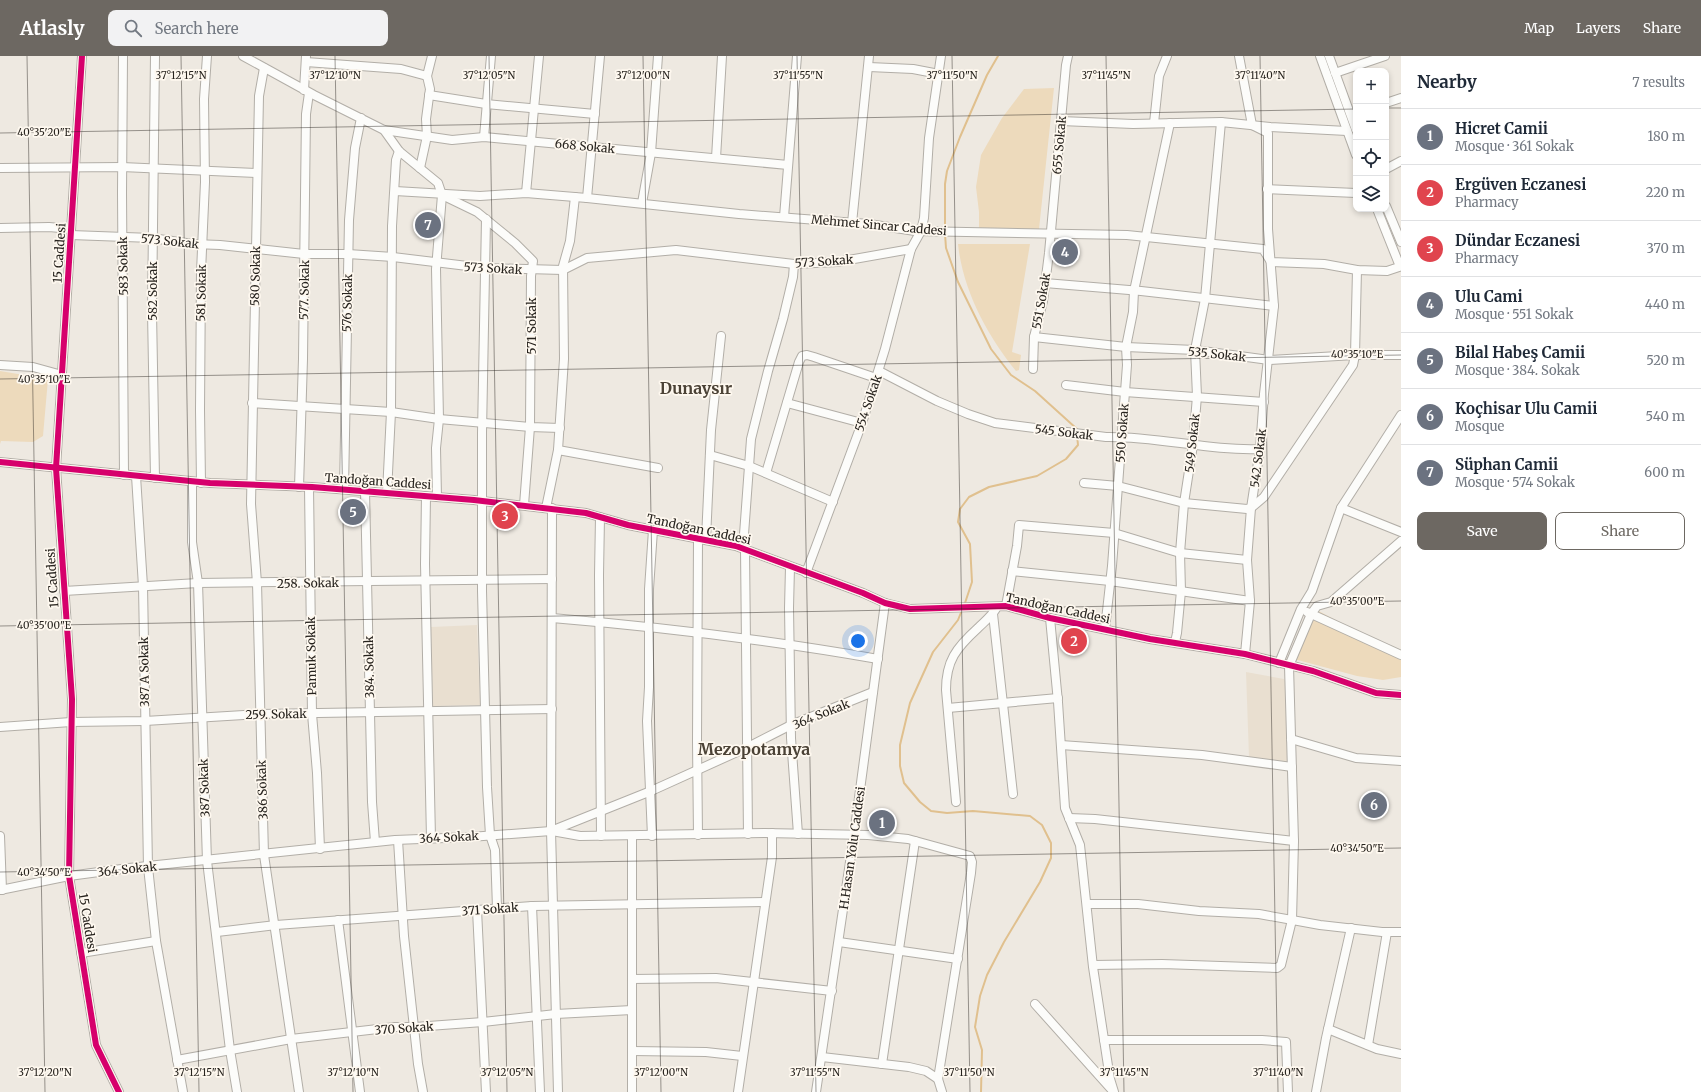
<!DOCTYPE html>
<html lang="en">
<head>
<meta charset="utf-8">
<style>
  :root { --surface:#fff; --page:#f2f2f3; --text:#1f2937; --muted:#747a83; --line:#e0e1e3; --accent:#6d6862 }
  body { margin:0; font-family:Merriweather,serif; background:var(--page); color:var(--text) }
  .controls { position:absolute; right:12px; top:12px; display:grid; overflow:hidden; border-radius:8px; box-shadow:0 2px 6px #0003 }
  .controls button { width:36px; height:36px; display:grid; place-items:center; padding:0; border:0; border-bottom:1px solid var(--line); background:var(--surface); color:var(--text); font:20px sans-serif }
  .you { position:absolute; left:858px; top:585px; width:14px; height:14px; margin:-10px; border:3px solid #fff; border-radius:50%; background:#1a73e8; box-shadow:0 0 0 6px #1a73e833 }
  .badge { display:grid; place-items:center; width:26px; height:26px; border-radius:50%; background:var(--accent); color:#fff; font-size:13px; font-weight:700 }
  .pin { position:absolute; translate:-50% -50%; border:2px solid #fff; box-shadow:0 1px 4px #0006 }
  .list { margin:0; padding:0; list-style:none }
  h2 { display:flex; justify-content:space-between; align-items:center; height:52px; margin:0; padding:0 16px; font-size:17px }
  h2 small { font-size:13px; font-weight:400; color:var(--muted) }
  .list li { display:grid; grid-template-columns:26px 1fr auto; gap:12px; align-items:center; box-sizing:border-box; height:56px; padding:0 16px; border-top:1px solid var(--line) }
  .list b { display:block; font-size:15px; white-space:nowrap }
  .list p { margin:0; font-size:13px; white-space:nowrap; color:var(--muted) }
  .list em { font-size:13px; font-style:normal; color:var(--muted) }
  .actions { display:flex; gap:8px; padding:12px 16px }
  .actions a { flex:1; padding:9px 0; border:1px solid var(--accent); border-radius:8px; text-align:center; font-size:14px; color:var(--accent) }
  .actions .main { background:var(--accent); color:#fff }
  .icon { flex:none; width:22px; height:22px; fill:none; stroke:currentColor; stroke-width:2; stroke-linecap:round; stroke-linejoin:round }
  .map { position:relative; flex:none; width:1401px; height:1036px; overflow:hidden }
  header { display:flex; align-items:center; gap:24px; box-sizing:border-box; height:56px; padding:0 20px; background:var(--accent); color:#fff }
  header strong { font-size:19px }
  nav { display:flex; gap:22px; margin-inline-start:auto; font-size:14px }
  .search { width:280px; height:36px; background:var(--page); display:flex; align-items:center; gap:10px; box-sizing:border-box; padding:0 14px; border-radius:8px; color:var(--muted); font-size:15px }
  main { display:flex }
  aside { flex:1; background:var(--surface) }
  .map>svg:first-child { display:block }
</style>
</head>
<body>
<header>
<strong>Atlasly</strong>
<div class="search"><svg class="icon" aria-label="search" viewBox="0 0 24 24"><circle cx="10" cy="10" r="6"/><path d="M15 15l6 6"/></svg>Search here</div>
<nav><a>Map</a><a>Layers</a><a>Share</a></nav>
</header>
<main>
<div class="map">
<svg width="1401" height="1036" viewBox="0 0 1401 1036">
  <rect width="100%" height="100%" fill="#eee9e1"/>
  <g fill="#e9dfd0">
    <path d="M477 569 480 649 433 650 431 571Z"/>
    <path d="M1246 616 1284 623 1287 627 1290 708 1249 701Z"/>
  </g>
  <g fill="#eddabc">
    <path d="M1054 32 1039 173 979 174V156L976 131 981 99 1002 62 1024 33Z"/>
    <path d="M958 188H1030L1012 296 1021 299 1019 314 1016 315C987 279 963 235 958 188Z"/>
    <path d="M0 315 48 323 43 380 33 386 1 385 0 388Z"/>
    <path d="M1313 552 1401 599V621L1383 624 1357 620 1294 603Z"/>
  </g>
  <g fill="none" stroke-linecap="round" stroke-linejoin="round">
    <g stroke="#e0c08e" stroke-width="2">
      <path d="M945 174V128L947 115 960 81 987 19 998 0"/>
      <path d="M945 178 946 192 958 226 991 293 1011 319 1035 335 1077 373V375"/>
      <path d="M964 550 972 526 970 488 958 466 960 453 969 441 989 431 1037 420 1066 403 1078 389 1077 379"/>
      <path d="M962 554 958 564 933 596 910 647 900 689V710L904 727 920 746 931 755 947 757 973 755 1030 760 1042 769 1051 787V802L1040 826 1004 886 987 919 980 940 975 971 982 994 981 1036"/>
    </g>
    <defs>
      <g id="minor">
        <path d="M82 0 56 412 72 643 69 820 96 989 119 1036"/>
        <path d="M123 0 122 137 124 419"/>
        <path d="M243 0 314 39 384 74 452 84 484 81 788 109"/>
        <path d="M1239 0 1252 69 1268 77V173L1274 250 1264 338 1260 393 1251 452 1247 504 1250 545 1245 598"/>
        <path d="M1320 0 1356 99"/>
        <path d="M1329 0 1356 74"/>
        <path d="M306 6 401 13 427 20"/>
        <path d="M869 11 913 13 939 18"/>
        <path d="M264 12 259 40 251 448 257 527 264 799 299 1036"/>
        <path d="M1335 17 1385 0"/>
        <path d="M304 34 306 0"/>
        <path d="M429 39 486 48 595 58"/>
        <path d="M1386 47 1401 42"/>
        <path d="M1061 65 1133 68 1221 66 1270 71 1347 75"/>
        <path d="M1154 67 1159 20 1167 0"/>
        <path d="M384 74 399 95 438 127 442 139 436 213 439 363 436 392 437 441"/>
        <path d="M484 81 491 0"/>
        <path d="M716 102 722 0"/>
        <path d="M0 112 122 111 257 117"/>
        <path d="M420 112 427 80 426 63 430 33 427 20 432 0"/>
        <path d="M1386 113 1401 105"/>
        <path d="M1267 133 1356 137"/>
        <path d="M395 135 480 140 526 137 587 142 739 158 869 168 915 175 1127 179 1263 193 1271 206 1324 208 1357 214 1387 215 1399 211"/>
        <path d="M526 137 539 0"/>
        <path d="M446 141 477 156 515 187 533 205 531 220 530 371 524 449"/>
        <path d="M587 142 600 0"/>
        <path d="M642 147 651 97 658 0"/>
        <path d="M1386 150 1401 186"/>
        <path d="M1377 153 1399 208"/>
        <path d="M784 161 797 0"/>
        <path d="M486 163 482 377V535L487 731 490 779 495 794 497 852"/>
        <path d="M852 167 869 0"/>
        <path d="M0 172 49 171 71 173"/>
        <path d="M71 179 152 182 193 188 220 189 304 198H348L393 201 484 212 563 214 587 202 676 194 794 208 837 206 911 193"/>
        <path d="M1045 227 1141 235 1274 250"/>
        <path d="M1034 281 1126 291 1195 294 1269 304 1355 299H1401"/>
        <path d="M0 309 33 311 62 319"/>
        <path d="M1033 313 1034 281 1043 245 1049 197 1066 9 1068 0"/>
        <path d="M879 315 937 345 968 358 995 367 1106 381C1157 380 1209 395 1260 393"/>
        <path d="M1066 329 1125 336 1264 346"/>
        <path d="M252 347 391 356 439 363 530 371 560 372"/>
        <path d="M787 347 862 367"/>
        <path d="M558 394 658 412"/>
        <path d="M710 399 749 410 833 446"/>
        <path d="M0 406 210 427 312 431 474 444 586 457 628 469 736 490 863 537 885 547 910 553 1006 550 1050 562 1150 583 1245 598 1313 615 1376 637 1401 639"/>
        <path d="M766 417 799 306 802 300 807 299 814 301 876 322"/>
        <path d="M136 420 143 530 148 811 156 885 183 1036"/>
        <path d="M155 422 152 256 155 0"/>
        <path d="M192 426V486L198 527 207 805 230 994 237 1036"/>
        <path d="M201 427 200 354 201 216 205 126 204 43 207 0"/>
        <path d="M1084 427 1118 430 1184 447 1247 453 1251 452 1264 441 1353 309 1355 299 1357 214"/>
        <path d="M299 431 303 303 306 58 309 37"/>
        <path d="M309 431 312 658 317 717 320 793"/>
        <path d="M344 433 349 164 355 92 361 62"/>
        <path d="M365 435 372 746 375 786"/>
        <path d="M387 437 391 356 392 170 396 104 399 95"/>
        <path d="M426 440 425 508 431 782"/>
        <path d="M546 452 558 394 564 303 563 210 570 185 575 141"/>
        <path d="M552 452 551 775 558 1036"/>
        <path d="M1341 452 1401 476"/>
        <path d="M600 461 599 519 601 780"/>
        <path d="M698 482 697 685 698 779"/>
        <path d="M706 483 711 374 721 280"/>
        <path d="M743 492 751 383 768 315 783 263 793 221 794 208"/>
        <path d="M745 493 748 778"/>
        <path d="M790 511 789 552 791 682 798 778"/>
        <path d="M1012 515 1110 525 1250 545"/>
        <path d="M806 517 862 367 885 293 911 193 921 175 924 162 929 82 941 0"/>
        <path d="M64 535 198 527 552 523"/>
        <path d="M1006 550 1017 490 1019 469 1114 477 1180 497 1247 504"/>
        <path d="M1307 556 1401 599"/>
        <path d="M993 558 1013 738"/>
        <path d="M552 562C661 571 770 584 878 603"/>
        <path d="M1050 562 1058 646 1065 752 1080 789 1093 911 1110 1023 1114 1036"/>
        <path d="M1105 573 1112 510 1127 309 1126 291 1133 256 1134 235 1170 67"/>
        <path d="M1175 586 1177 577 1181 535 1180 497 1184 447 1193 389 1197 340 1195 294 1205 243 1221 66"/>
        <path d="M1279 607 1301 553 1312 535 1341 452 1401 359"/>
        <path d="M948 652 1058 642"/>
        <path d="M0 671 71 666 145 665 260 658 552 653"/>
        <path d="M1291 683 1356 702 1401 705"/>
        <path d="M1061 689 1202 699 1292 711"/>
        <path d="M956 746 946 634C946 605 956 592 978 572 985 565 992 560 997 551"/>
        <path d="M1069 762 1095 763 1294 785"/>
        <path d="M552 775 580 780 765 777 868 779 908 783 970 800 972 806 971 817 938 1023 942 1036"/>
        <path d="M0 780 2 834"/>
        <path d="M632 780V1036"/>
        <path d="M652 780 647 665 649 631V533L653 474"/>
        <path d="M398 784 404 880 418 1008 423 1036"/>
        <path d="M0 834 69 820 129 812 395 784 470 781 551 775 651 735 746 692 791 669 873 636"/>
        <path d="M1087 848H1138L1199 855 1259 858 1320 869 1382 876H1401"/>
        <path d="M532 850 540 1036"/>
        <path d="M477 854 486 1036"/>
        <path d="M338 864 360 1036"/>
        <path d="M217 876 276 869 532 850 765 846"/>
        <path d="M839 886 958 903"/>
        <path d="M81 897 156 885"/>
        <path d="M1093 909 1162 908 1277 912 1281 909 1292 864 1294 785 1289 610 1311 558 1317 550 1331 546 1401 485"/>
        <path d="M632 923 716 922 832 935"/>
        <path d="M1035 948 1112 1034"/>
        <path d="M1328 973 1377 993 1401 998"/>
        <path d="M1104 984H1262L1286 986 1288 1036"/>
        <path d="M1368 989 1387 876"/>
        <path d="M632 995 706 996 742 1000"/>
        <path d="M822 1001 909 1011 926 1015 938 1023"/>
        <path d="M177 1004 291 983 395 971H415L483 966 556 958 632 954"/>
        <path d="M882 1008 915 785"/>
        <path d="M738 1036 772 801V777"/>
        <path d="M816 1036 854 779 885 547"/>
        <path d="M1316 1036 1326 982 1351 872"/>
      </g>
    </defs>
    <use href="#minor" stroke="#b2aea7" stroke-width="10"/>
    <use href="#minor" stroke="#fcfcfa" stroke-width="8"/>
    <defs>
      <g id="cycleway">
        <path d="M82 0 56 412 72 643 69 820 96 989 119 1036"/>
        <path d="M0 406 210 427 312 431 474 444 586 457 628 469 736 490 863 537 885 547 910 553 1006 550 1050 562 1150 583 1245 598 1313 615 1376 637 1401 639"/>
      </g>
    </defs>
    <use href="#cycleway" stroke="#fef8ef" stroke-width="8"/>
    <use href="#cycleway" stroke="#d6006c" stroke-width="6"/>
  </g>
  <path fill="none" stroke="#27231e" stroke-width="1" stroke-opacity="0.45" d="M27 0 45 1036M181 0 199 1036M335 0 353 1036M489 0 507 1036M643 0 661 1036M797 0 816 1036M952 0 970 1036M1106 0 1124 1036M1260 0 1278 1036M1386 52H1401M0 77 1356 53M0 323 1401 299M0 570 1401 545M0 816 1401 792"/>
  <g text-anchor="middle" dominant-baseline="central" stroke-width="3.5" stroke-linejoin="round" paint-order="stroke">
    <g font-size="12" fill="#27231e" stroke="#fef8ef">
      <text transform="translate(1059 89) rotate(-85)">655 Sokak</text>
      <text transform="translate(585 90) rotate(5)">668 Sokak</text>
      <text transform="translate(879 169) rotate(5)">Mehmet Sincar Caddesi</text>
      <text transform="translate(170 185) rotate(6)">573 Sokak</text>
      <text transform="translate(59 197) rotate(-86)">15 Caddesi</text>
      <text transform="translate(824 205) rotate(-4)">573 Sokak</text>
      <text transform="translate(123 210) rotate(-91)">583 Sokak</text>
      <text transform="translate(493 212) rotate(3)">573 Sokak</text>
      <text transform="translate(255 220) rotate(-89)">580 Sokak</text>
      <text transform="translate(304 234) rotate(-89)">577. Sokak</text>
      <text transform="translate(152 235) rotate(-90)">582 Sokak</text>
      <text transform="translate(201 237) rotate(-89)">581 Sokak</text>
      <text transform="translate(1041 245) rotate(-80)">551 Sokak</text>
      <text transform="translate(347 247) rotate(-89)">576 Sokak</text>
      <text transform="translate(531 270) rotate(-90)">571 Sokak</text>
      <text transform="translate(1217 298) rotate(6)">535 Sokak</text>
      <text transform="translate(868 347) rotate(-71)">554 Sokak</text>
      <text transform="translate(1064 376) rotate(7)">545 Sokak</text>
      <text transform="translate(1122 377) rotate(-86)">550 Sokak</text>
      <text transform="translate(1192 387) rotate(-84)">549 Sokak</text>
      <text transform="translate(1258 402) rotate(-83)">542 Sokak</text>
      <text transform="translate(378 425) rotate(4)">Tandoğan Caddesi</text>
      <text transform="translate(699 473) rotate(12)">Tandoğan Caddesi</text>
      <text transform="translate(52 522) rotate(-94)">15 Caddesi</text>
      <text transform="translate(308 527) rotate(-1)">258. Sokak</text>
      <text transform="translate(1058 552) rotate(12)">Tandoğan Caddesi</text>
      <text transform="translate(311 600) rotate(-91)">Pamuk Sokak</text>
      <text transform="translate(369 611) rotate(-91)">384. Sokak</text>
      <text transform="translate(144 616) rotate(-91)">387 A Sokak</text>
      <text transform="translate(276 658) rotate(-1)">259. Sokak</text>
      <text transform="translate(821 658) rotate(-22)">364 Sokak</text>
      <text transform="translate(204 732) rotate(-92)">387 Sokak</text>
      <text transform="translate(262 734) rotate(-92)">386 Sokak</text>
      <text transform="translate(449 781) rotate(-3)">364 Sokak</text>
      <text transform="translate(852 792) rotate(-82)">H.Hasan Yolu Caddesi</text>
      <text transform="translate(127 813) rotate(-6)">364 Sokak</text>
      <text transform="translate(490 853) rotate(-4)">371 Sokak</text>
      <text transform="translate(88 867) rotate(81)">15 Caddesi</text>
      <text transform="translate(404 972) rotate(-4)">370 Sokak</text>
    </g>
    <g font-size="16" font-weight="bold" fill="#4b4236" stroke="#fef8ef">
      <text x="696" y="332">Dunaysır</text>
      <text x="754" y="693">Mezopotamya</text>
    </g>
  </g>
  <g font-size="10" text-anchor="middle" fill="#27231e" stroke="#fef8ef" stroke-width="3.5" stroke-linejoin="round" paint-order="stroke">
    <text x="181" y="23">37°12'15"N</text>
    <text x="335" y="23">37°12'10"N</text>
    <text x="489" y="23">37°12'05"N</text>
    <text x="643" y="23">37°12'00"N</text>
    <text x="798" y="23">37°11'55"N</text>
    <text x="952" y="23">37°11'50"N</text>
    <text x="1106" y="23">37°11'45"N</text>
    <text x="1260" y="23">37°11'40"N</text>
    <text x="44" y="80">40°35'20"E</text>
    <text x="1357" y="302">40°35'10"E</text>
    <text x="44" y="327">40°35'10"E</text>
    <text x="1357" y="549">40°35'00"E</text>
    <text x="44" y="573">40°35'00"E</text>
    <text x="1357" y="796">40°34'50"E</text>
    <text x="44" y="820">40°34'50"E</text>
    <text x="45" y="1020">37°12'20"N</text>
    <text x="199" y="1020">37°12'15"N</text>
    <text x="353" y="1020">37°12'10"N</text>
    <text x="507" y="1020">37°12'05"N</text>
    <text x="661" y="1020">37°12'00"N</text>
    <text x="815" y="1020">37°11'55"N</text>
    <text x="969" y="1020">37°11'50"N</text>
    <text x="1124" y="1020">37°11'45"N</text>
    <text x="1278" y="1020">37°11'40"N</text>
  </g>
</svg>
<div class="controls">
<button>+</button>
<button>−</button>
<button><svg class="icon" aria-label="locate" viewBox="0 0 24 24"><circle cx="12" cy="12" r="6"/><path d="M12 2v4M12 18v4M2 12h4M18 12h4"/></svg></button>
<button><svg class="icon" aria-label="layers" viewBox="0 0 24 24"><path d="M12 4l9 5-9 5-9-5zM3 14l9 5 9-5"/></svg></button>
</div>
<div class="you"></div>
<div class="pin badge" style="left:882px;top:767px;background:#6b7280">1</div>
<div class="pin badge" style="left:1074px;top:585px;background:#e0444e">2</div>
<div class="pin badge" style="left:505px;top:460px;background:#e0444e">3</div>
<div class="pin badge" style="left:1065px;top:196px;background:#6b7280">4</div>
<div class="pin badge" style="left:353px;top:456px;background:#6b7280">5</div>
<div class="pin badge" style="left:1374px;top:749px;background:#6b7280">6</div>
<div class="pin badge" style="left:428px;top:169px;background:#6b7280">7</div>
</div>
<aside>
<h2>Nearby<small>7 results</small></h2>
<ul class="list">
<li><span class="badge" style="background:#6b7280">1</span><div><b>Hicret Camii</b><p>Mosque · 361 Sokak</p></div><em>180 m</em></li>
<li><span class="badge" style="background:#e0444e">2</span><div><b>Ergüven Eczanesi</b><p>Pharmacy</p></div><em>220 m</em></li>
<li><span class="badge" style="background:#e0444e">3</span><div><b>Dündar Eczanesi</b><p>Pharmacy</p></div><em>370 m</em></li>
<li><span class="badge" style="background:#6b7280">4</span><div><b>Ulu Cami</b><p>Mosque · 551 Sokak</p></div><em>440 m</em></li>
<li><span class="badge" style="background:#6b7280">5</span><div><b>Bilal Habeş Camii</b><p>Mosque · 384. Sokak</p></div><em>520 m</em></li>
<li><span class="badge" style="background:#6b7280">6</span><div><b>Koçhisar Ulu Camii</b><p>Mosque</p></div><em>540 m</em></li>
<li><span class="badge" style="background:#6b7280">7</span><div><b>Süphan Camii</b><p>Mosque · 574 Sokak</p></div><em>600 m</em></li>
</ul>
<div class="actions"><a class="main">Save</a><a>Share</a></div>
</aside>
</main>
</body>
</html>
